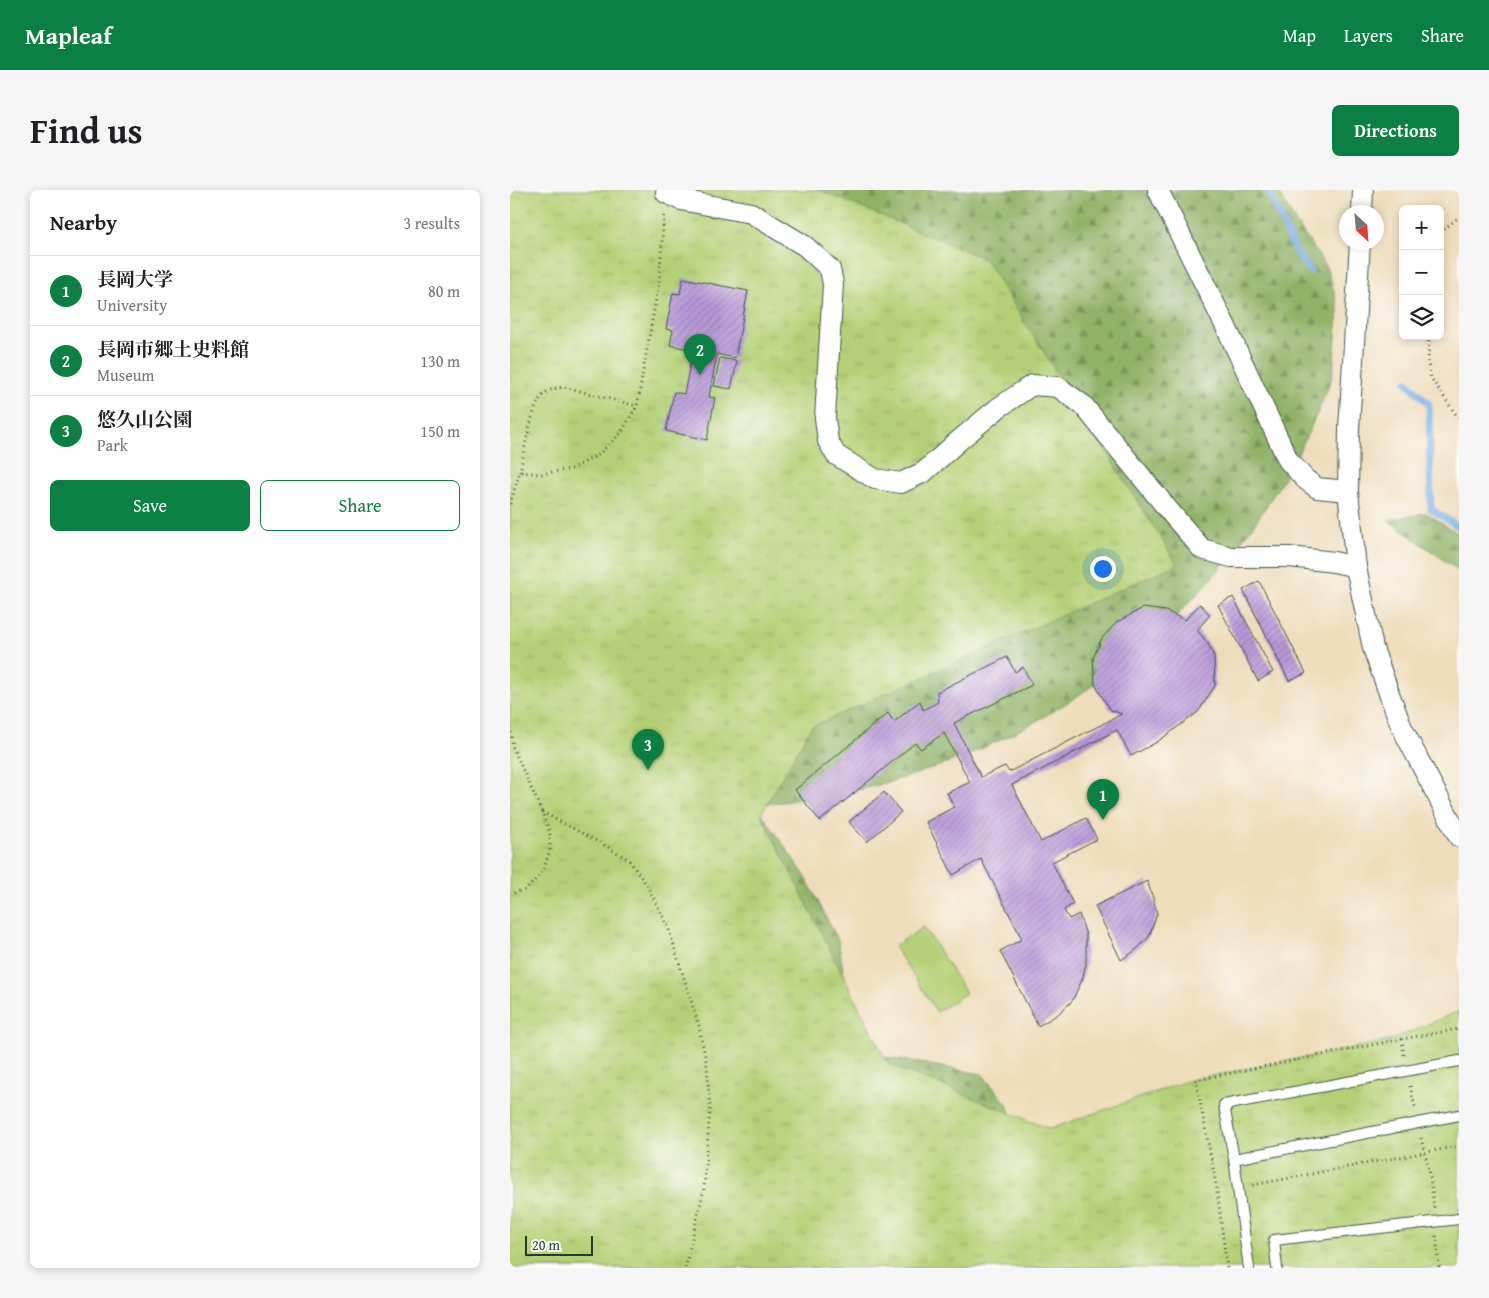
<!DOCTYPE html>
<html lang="en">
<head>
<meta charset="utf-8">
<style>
  :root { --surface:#fff; --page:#f6f6f6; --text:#202124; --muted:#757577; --line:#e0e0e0; --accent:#0b8043 }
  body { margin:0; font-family:"Gentium Book Plus","Noto Serif JP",serif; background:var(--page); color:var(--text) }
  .controls { position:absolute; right:15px; top:15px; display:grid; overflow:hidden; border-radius:8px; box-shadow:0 2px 8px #0003 }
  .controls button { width:45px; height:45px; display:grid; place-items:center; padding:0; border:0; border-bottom:1px solid var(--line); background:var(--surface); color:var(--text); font:25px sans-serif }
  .compass { position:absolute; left:829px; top:15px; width:45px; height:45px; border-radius:50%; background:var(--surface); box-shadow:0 2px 8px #0003; rotate:154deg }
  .scale { position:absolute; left:15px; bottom:12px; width:68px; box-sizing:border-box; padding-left:5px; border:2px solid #1f3d34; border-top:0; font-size:14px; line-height:18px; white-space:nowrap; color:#1f3d34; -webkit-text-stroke:4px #fdfcf7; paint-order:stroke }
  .you { position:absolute; left:592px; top:378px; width:18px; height:18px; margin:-12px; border:4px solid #fff; border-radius:50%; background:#1a73e8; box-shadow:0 0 0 8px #1a73e833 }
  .badge { display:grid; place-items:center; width:32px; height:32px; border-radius:50%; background:var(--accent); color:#fff; font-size:16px; font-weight:700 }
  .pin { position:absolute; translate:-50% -41px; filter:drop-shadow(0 1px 2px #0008) }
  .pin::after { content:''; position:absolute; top:26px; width:18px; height:15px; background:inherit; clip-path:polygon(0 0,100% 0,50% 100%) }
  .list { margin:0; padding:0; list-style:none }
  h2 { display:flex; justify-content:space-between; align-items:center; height:65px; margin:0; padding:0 20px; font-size:21px }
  h2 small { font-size:16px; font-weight:400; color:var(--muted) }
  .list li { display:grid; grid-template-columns:32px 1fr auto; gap:15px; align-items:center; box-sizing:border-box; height:70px; padding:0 20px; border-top:1px solid var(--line) }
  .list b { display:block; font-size:19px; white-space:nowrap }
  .list p { margin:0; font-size:16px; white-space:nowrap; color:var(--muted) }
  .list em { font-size:16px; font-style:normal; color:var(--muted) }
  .actions { display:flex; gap:10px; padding:15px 20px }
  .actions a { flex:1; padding:11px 0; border:1px solid var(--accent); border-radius:8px; text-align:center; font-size:18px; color:var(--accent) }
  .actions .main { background:var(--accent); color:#fff }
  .icon { flex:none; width:28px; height:28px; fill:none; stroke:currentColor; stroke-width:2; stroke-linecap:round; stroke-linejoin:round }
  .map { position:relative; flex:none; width:949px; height:1078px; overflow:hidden; border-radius:8px }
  header { display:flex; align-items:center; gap:30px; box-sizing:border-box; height:70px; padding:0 25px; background:var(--accent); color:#fff }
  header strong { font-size:24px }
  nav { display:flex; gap:28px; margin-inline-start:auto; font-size:18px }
  .intro { display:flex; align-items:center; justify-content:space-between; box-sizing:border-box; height:120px; padding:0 30px }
  h1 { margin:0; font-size:35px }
  .button { padding:12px 22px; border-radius:8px; background:var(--accent); color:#fff; font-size:18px; font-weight:700 }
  main { display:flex; gap:30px; padding:0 30px }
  aside { flex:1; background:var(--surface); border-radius:8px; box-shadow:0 2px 8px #0003 }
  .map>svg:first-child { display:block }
</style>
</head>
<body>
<header>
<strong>Mapleaf</strong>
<nav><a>Map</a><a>Layers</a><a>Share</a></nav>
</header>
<div class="intro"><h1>Find us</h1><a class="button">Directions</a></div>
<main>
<aside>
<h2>Nearby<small>3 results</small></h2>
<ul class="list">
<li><span class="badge">1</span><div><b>長岡大学</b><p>University</p></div><em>80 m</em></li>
<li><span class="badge">2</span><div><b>長岡市郷土史料館</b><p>Museum</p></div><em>130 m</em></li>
<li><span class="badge">3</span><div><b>悠久山公園</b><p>Park</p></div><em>150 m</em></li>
</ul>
<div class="actions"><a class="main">Save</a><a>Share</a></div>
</aside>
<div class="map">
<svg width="949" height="1078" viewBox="0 0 949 1078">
  <defs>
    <pattern id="forest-firs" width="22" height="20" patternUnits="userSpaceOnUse" patternTransform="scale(1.25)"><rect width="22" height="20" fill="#90b368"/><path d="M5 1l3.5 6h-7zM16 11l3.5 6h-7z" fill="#759356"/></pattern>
    <pattern id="park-tufts" width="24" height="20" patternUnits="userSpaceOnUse" patternTransform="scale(1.25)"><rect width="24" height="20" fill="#b5d177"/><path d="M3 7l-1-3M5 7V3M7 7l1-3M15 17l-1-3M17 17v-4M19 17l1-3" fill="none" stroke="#9bb468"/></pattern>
    <pattern id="building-hatch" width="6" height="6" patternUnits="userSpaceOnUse" patternTransform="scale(1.25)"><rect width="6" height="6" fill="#ba98d9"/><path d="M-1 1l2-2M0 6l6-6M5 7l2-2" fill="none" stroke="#977db1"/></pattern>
  </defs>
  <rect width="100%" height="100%" fill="#fdfcf7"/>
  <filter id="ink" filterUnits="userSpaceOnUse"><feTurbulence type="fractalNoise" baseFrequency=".02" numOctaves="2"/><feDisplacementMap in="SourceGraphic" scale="10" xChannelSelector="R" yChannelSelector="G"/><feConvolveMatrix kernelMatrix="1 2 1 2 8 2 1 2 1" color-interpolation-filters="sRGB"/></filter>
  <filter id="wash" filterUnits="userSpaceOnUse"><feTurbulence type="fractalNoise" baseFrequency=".0096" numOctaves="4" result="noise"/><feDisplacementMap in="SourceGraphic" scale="20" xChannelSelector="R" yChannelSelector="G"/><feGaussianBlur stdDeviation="1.12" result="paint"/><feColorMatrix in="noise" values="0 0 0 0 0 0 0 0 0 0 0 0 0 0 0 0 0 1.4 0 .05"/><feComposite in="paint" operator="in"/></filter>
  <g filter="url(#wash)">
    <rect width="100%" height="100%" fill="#efdcba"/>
    <g fill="url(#forest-firs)" stroke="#58784e">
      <path d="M249 0H767C777 18 788 36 800 53 806 62 814 72 818 82 822 93 826 108 828 119 829 128 826 139 826 148 824 161 825 175 822 187 820 194 816 202 813 209 803 234 791 259 777 283 688 435 549 544 379 592 350 600 319 607 289 610 275 612 260 613 246 615L295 686 328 750 344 844 369 866 472 884 497 914 502 929 530 951 560 952 589 944 645 959 668 984 688 1034 675 1068 658 1078H513L481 1060 350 956 286 948 244 1026 248 1078H20L0 1041V756L32 749 47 738 52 700 58 684 71 675 86 679 100 687 121 688 131 678 133 659 66 631 50 597 27 585 13 559 0 549V303L13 317 35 312 52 295 66 293 100 313 140 319 191 297 220 243 245 208 259 137 288 41 283 25 254 1Z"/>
      <path d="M916 323 949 344V381L878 330Z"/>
    </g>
    <path fill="url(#park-tufts)" stroke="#6a8756" d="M0 0H309L475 69 667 374 301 537 251 624 378 874 540 939 680 890 879 851 949 821V1078H0Z"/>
    <path fill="#b5d177" stroke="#6a8756" d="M414 737 456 803 427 822 384 756Z"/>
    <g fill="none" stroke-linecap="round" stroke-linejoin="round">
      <g stroke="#79aee7" stroke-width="7">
        <path d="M758 0 786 62 800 81"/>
        <path d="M897 192 919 214 921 319 949 337"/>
      </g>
    </g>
    <g id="blocks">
      <g fill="url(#building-hatch)">
        <path d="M173 88 238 101 225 168 207 164 199 207 205 208 197 250 156 241 164 202 174 204 183 160 160 155 163 140 156 139 163 103 170 104Z"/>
        <path d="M210 168 227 171 221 199 204 196Z"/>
        <path d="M749 391 796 483 779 491 733 400Z"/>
        <path d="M723 407 763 482 748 491 708 415Z"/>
        <path d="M690 414 700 425 687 440 697 452 704 466 705 496 688 522 647 552 621 566 607 540 502 595 531 652 576 628 587 649 542 672 563 714 554 720 559 729 569 724 576 745V774L572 790 562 811 547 825 528 836 490 761 512 749 471 669 443 685 416 632 444 617 437 603 460 592 434 543 411 559 405 553 310 631 285 600 378 523 384 532 410 511 413 520 428 512 427 502 497 467 505 482 513 477 522 495 444 533 471 587 495 576 499 582 612 524 601 520 592 507 585 494 583 468 592 448 607 432 633 418 656 421 675 430Z"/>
        <path d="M374 602 391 622 357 652 339 632Z"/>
        <path d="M637 691 643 708 647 724 639 747 626 760 611 770 585 716Z"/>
      </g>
    </g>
  </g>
  <g filter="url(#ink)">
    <use href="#blocks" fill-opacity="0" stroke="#3e5548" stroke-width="1"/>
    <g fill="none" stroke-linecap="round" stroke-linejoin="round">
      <defs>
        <g id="lane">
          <path d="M724 969 949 925"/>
          <path d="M739 1078 724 969 714 915 949 871"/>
          <path d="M767 1078 764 1050 949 1029"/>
        </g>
        <g id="street">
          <path d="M648 0 716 137 778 270 795 289 807 298 838 301"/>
          <path d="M156 3 171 10 241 23 295 56 320 79 323 94 315 228 318 251 326 265 365 289 391 293 414 282 446 253 488 218 522 195 548 197 573 215 661 323 692 359 721 367H780L824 372 846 377"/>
          <path d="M852 22 853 0"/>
          <path d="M850 52 839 239 838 301 846 377 863 458 880 506 892 538 949 647"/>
        </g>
      </defs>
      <use href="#lane" stroke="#3e5548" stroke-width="12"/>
      <use href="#street" stroke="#3e5548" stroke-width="22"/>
      <g stroke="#3e5548" stroke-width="3" stroke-dasharray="1 4" stroke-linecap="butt">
        <path d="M930 42 949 27"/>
        <path d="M919 146 918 174 921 188 949 229"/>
        <path d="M10 282C13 266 22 214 33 205 39 199 46 198 54 197L127 216"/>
        <path d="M0 314 10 282 31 284 61 279 88 265 111 243 127 216 149 92 154 25"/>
        <path d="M0 537 3 558 32 622 40 643V660L33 681 17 699 0 704"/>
        <path d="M32 622 96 656 119 670 138 697 158 737 189 836 197 876 200 919 194 999 175 1078"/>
        <path d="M892 849 894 866"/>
        <path d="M900 896 905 917"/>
        <path d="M911 948 920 984 924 1018"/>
        <path d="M743 995 949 956"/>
        <path d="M926 1046 929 1078"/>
        <path d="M717 1078 706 994 686 890 892 849 949 839"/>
      </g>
      <use href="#lane" stroke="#fff" stroke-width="10"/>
      <use href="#street" stroke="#fff" stroke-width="20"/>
    </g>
  </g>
</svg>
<div class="controls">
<button>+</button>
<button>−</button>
<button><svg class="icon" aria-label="layers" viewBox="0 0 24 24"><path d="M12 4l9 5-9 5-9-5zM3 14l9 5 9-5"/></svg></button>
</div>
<svg class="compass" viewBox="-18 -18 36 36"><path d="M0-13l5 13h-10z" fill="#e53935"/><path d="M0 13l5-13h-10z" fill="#757577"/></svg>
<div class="scale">20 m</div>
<div class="you"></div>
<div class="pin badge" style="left:593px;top:630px">1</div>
<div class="pin badge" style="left:190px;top:185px">2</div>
<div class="pin badge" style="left:138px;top:580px">3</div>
</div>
</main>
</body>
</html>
